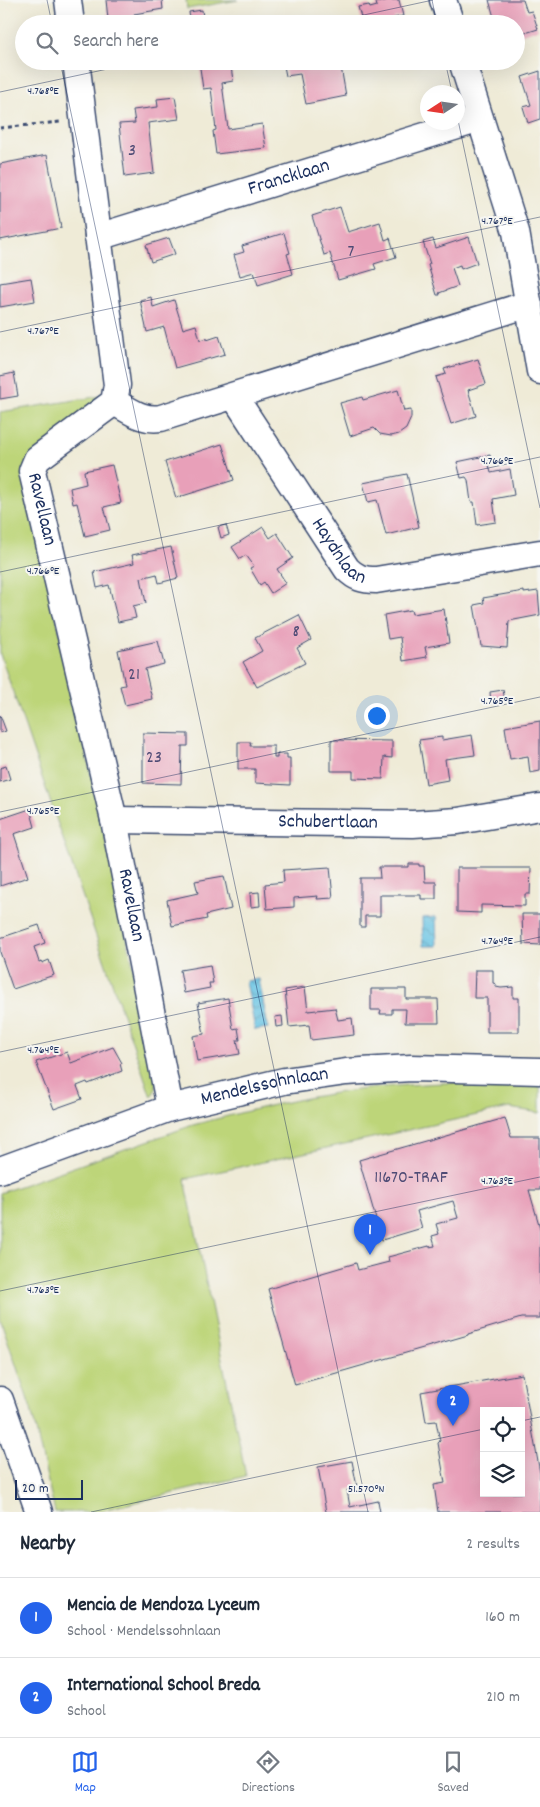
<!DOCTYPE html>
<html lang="en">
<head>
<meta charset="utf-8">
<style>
  :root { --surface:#fff; --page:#f6f6f7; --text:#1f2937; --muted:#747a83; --line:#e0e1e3; --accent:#2563eb }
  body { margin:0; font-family:Dekko,sans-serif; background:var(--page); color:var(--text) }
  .controls { position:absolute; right:15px; bottom:15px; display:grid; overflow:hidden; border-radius:0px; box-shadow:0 5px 20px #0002 }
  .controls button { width:45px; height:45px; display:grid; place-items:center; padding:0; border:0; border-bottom:1px solid var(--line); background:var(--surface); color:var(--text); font:25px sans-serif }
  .compass { position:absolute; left:420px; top:85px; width:45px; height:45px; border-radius:50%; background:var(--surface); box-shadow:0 5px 20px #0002; rotate:258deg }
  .scale { position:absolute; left:15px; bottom:12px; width:68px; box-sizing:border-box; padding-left:5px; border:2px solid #1b2f5e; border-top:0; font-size:14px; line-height:18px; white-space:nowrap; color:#1b2f5e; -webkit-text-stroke:4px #f6f6f2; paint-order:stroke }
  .you { position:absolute; left:376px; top:715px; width:18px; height:18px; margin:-12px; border:4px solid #fff; border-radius:50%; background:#1a73e8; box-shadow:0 0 0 8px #1a73e833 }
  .badge { display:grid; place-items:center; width:32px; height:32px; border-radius:50%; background:var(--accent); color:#fff; font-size:16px; font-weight:700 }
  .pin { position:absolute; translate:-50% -41px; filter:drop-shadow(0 1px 2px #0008) }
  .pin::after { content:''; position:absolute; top:26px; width:18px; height:15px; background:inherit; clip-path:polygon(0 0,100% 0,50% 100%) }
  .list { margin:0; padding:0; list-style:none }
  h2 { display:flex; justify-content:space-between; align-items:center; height:65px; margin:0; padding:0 20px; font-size:21px }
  h2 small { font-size:16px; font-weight:400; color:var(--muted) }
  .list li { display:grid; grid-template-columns:32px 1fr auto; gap:15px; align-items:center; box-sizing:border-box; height:80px; padding:0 20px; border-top:1px solid var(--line) }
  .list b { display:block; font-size:19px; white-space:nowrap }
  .list p { margin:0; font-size:16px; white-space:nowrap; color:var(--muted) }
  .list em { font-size:16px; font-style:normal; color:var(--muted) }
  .icon { flex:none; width:28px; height:28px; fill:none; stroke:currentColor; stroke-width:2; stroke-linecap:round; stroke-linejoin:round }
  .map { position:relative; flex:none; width:540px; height:1512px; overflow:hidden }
  .search { position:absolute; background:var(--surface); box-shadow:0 5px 20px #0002; left:15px; right:15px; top:15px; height:55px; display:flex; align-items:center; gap:12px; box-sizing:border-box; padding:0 18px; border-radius:28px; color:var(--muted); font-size:19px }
  .sheet { height:225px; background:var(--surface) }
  nav { display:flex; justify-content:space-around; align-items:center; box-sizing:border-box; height:70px; border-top:1px solid var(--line); background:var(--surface); font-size:14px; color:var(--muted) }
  nav a { display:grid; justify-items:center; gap:2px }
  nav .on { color:var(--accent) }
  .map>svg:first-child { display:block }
</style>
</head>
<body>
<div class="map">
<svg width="540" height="1512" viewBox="0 0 540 1512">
  <defs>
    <pattern id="water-waves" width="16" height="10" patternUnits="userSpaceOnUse" patternTransform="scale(1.25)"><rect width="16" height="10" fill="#65c2e3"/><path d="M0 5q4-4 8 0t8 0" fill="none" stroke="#529ebb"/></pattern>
  </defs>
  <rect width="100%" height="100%" fill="#f6f6f2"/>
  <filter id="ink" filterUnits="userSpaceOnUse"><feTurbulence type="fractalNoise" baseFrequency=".02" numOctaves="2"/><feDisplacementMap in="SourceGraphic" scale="10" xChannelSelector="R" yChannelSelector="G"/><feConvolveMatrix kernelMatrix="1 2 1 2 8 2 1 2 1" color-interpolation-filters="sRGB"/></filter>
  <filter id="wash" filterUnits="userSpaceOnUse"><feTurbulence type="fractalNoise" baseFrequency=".0096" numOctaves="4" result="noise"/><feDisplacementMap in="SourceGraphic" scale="20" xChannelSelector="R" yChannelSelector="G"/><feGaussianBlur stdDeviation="1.12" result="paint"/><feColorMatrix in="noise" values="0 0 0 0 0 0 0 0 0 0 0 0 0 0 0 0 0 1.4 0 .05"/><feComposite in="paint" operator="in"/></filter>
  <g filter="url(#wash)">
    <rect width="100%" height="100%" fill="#efebd7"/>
    <g fill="#bdd579" stroke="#6c826c">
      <path d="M186 0H238L187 9Z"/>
      <path d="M101 396 34 453 49 584 157 1074 156 1089 151 1097 0 654V412Z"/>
      <path d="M475 1082 540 1083V1113L509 1108 185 1179 246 1476 94 1512H55L31 1409 0 1318V1193L193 1125C247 1111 301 1097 357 1090 396 1085 435 1083 475 1082Z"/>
    </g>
    <g fill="url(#water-waves)" stroke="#4078a0">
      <path d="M436 917 437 946H423L422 918Z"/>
      <path d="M259 979 268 1028 255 1030 246 981Z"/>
    </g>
    <g id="blocks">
      <g fill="#e8a0b9" fill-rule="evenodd">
        <path d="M106 0H162L163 9 134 14 135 21 131 22V24H106L105 19H108Z"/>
        <path d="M389 0H399L403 16 394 18 396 24H363L358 7 369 5 370 8 377 6 376 3Z"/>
        <path d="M489 0H523L527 12 532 11 538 29 519 35 518 33H516V24H496Z"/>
        <path d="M202 10 203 18 190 20 189 12Z"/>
        <path d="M199 61H234L235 65 231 66 233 81 222 83 228 129 262 124 266 148 216 154 213 131 216 130 211 88 203 89Z"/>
        <path d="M269 61H277L278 66 270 68Z"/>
        <path d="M283 61H340L346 96 306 104 300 74 286 76Z"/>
        <path d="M540 71V119L528 123 523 107 531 105 522 77Z"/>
        <path d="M175 97 179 119 148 123 154 173 125 177 119 124 135 123 133 110 158 107 157 99Z"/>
        <path d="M47 155 61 228 0 240V164Z"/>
        <path d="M340 207 348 232 380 222 385 240 390 238 396 257 374 264 376 269 338 280 330 253 324 255 312 216Z"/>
        <path d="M284 233 290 253 287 254 293 274 258 285 254 272 240 276 234 255 244 252 242 246Z"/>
        <path d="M469 237 477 263 461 269 460 265 452 268 458 286 439 293 440 295H437L428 265 430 264 423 242 433 239 436 248Z"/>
        <path d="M169 238 175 254 151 262 146 245Z"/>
        <path d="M31 278 35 301 0 307V283Z"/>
        <path d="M151 297 153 307 174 300 183 329 196 325 200 340 207 338V340L219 336 225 354 175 368 164 327 147 332 140 300Z"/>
        <path d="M478 359 486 384 468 390 476 416 451 424 436 377 446 374 444 369Z"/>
        <path d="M14 373 18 396 0 399V376Z"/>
        <path d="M398 390 404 411 411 410V418L406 429 399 434 391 436 380 434 374 428 350 436 340 403 362 397 363 400Z"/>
        <path d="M222 444 234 480 176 498 165 462Z"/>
        <path d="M490 455 491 460 488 461 491 473 510 469 514 495 493 499 496 522 477 525 474 502H471L468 480 466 477 461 478 457 462Z"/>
        <path d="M112 465 121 503 104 507 110 530 85 536 77 503 73 504 70 488 86 484 84 471Z"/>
        <path d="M407 474 419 527 386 535 377 500 368 502 363 483Z"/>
        <path d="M226 525 229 535 221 538 218 527Z"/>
        <path d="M263 527 270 538 277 533 293 558 277 569 286 583 271 593 264 582 260 585 250 568 254 566 246 555 240 559 232 547Z"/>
        <path d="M171 547 178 578 159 583 157 574 141 578 146 603 133 606 136 618 118 622 109 585 97 588 94 572 134 563 132 555Z"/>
        <path d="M524 591V593L538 591 540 615 509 621 507 648 481 646 474 605 484 603 483 598Z"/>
        <path d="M444 609 449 643 425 647 427 657 403 661 400 637 388 639 384 615 411 610 412 614Z"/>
        <path d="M299 615 311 640 297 648 305 663 257 687 243 662 262 651 255 638Z"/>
        <path d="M158 641 164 664 145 669 152 699 125 705 120 686 125 685 118 650Z"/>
        <path d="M503 690 505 701 491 703 490 692Z"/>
        <path d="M0 715 6 731 0 733Z"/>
        <path d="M540 721V771L530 773 528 756 510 759 505 727Z"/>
        <path d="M143 733 188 734V746H182L181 784 143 783Z"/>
        <path d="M472 735 475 755 445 759 448 780 426 784 419 740 442 737V740Z"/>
        <path d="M331 740 392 741V758L384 757 383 779 353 778V771H331Z"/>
        <path d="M238 742H251L250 746H274V758H277V754H287V758H290V785L255 783V769H238Z"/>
        <path d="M6 766 10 779 0 782V768Z"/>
        <path d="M30 809 35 827 14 834 28 877 0 886V819Z"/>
        <path d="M409 864H419V866H424L425 882H436V899H421V895H380V916H365V927H360V878H380L379 867H409Z"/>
        <path d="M330 867 333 898 317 899 318 896 294 898V907L267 909 265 884 284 882 283 870Z"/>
        <path d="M457 868H531L530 894H525V906L481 905V913L457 912Z"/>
        <path d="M224 876 231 909 206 915 207 919 172 926 167 900 198 893 195 881Z"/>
        <path d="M259 892 260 906 251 907 250 893Z"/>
        <path d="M522 914H540V945L523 944Z"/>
        <path d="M39 925 45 943 34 947 39 962 42 961V963L49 960 54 975 13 989 0 952V938Z"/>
        <path d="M210 965 213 983H209L210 988 184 993 180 970Z"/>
        <path d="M475 970H493V983L496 984V987L501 988 513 987V998H519V1032H487V998H474Z"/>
        <path d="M305 987 308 1011 335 1008 338 1020 352 1018 354 1035 311 1040 309 1025 289 1027 285 990Z"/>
        <path d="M371 989H406V999H438L439 1023H405L406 1009H392V1014H380L381 1010H371Z"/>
        <path d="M228 998 233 1029 238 1028 240 1040H237L240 1054 197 1061 193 1036 204 1034 198 1003Z"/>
        <path d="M282 1016 283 1026 276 1027 275 1017Z"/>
        <path d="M113 1047 122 1063 120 1064 122 1071 88 1084 87 1082 77 1086 82 1099 54 1109 36 1062 67 1052 71 1063Z"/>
        <path d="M505 1118 511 1138H540V1190H529L540 1228V1318H521L468 1334V1335L295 1385 268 1289 356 1263 358 1270 389 1262 388 1257 429 1246V1247L435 1246 432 1236 439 1234 436 1224 458 1218 453 1201 417 1211 422 1228 382 1240 359 1160Z"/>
        <path d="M522 1374 540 1473V1512H438L434 1485 445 1483 438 1443 440 1441 436 1421 426 1422 421 1392ZM484 1411H521V1493H484Z"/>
        <path d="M352 1461 357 1487 347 1490 350 1507 378 1501 380 1512H326L318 1467Z"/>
      </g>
    </g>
  </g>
  <g filter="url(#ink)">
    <use href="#blocks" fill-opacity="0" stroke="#3b4b70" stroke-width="1"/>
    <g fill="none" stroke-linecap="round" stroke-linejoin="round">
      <defs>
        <g id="minor">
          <path d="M68 0 71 24"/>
          <path d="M443 0 451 24"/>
          <path id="s1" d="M76 61 117 385 114 402 37 459 32 471 114 820 170 1108"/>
          <path d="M462 61 516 232 540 371"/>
          <path id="s2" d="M98 237 480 119"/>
          <path id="s3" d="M234 396 347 569C356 578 363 580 376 580L540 553"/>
          <path d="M114 402C131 411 142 421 161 418L529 304"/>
          <path id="s4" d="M114 820 413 824 458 821 540 807"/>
          <path id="s5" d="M0 1170 170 1108 284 1081 346 1072 411 1068 540 1071"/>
          <path d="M0 1400 39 1512"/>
        </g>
      </defs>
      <use href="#minor" stroke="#3b4b70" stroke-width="29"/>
      <path stroke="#3b4b70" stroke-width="3" stroke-dasharray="4 4" stroke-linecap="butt" d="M0 128 60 122"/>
      <use href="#minor" stroke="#fff" stroke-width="26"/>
    </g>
  </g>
  <path fill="none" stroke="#1b2f5e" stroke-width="1" stroke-opacity="0.45" d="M47 0 52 24M432 0 437 24M322 24 433 0M60 61 368 1512M445 61 452 92M0 92 145 61M458 120 540 508M0 332 540 217M0 572 540 457M0 812 540 697M0 1052 540 937M0 1291 540 1177M521 1421 540 1417M91 1512 484 1429"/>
  <g text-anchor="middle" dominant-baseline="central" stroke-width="4" stroke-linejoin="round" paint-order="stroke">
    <g font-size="18" fill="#4e4b75">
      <text x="132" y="151">3</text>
      <text x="351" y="252">7</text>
      <text x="296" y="632">8</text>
      <text x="134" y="675">21</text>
      <text x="154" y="758">23</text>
      <text x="411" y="1178">11670-TRAF</text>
    </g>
    <g font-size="20" fill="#1b2f5e" stroke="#f6f6f2">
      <text stroke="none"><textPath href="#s2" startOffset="200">Francklaan</textPath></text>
      <text stroke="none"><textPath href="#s1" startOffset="492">Ravellaan</textPath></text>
      <text stroke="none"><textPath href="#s3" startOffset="188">Haydnlaan</textPath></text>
      <text stroke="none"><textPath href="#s4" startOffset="214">Schubertlaan</textPath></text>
      <text stroke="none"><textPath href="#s1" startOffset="898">Ravellaan</textPath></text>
      <text stroke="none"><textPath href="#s5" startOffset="278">Mendelssohnlaan</textPath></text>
    </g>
  </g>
  <g font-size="12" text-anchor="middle" fill="#1b2f5e" stroke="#f6f6f2" stroke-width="4" stroke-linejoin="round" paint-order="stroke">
    <text x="43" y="94">4.768°E</text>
    <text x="497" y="224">4.767°E</text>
    <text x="43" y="334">4.767°E</text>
    <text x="497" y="464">4.766°E</text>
    <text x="43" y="574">4.766°E</text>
    <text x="497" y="704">4.765°E</text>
    <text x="43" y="814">4.765°E</text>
    <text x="497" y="944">4.764°E</text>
    <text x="43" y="1053">4.764°E</text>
    <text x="497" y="1184">4.763°E</text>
    <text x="43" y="1293">4.763°E</text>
    <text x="366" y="1492">51.570°N</text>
  </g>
</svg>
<div class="controls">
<button><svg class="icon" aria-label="locate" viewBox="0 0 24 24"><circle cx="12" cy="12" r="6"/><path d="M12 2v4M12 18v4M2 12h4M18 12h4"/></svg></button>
<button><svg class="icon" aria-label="layers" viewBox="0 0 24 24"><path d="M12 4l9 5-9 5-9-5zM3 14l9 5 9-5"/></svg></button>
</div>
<svg class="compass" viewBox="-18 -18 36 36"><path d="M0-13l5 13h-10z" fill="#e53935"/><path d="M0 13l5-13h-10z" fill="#747a83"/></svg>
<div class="scale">20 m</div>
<div class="you"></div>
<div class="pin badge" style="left:370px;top:1255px">1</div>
<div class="pin badge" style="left:453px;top:1426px">2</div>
<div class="search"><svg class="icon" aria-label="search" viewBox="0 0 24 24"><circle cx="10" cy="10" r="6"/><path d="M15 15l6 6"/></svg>Search here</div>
</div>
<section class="sheet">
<h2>Nearby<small>2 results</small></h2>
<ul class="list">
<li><span class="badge">1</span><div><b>Mencia de Mendoza Lyceum</b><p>School · Mendelssohnlaan</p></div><em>160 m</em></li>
<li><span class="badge">2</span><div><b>International School Breda</b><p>School</p></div><em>210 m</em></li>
</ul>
</section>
<nav>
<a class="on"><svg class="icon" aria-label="map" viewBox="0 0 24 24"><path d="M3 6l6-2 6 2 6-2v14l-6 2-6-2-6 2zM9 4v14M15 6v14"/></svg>Map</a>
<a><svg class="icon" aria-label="directions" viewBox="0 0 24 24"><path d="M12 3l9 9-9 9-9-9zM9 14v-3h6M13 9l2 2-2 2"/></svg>Directions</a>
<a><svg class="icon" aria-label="saved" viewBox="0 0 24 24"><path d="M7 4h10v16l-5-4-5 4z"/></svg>Saved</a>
</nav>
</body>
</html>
